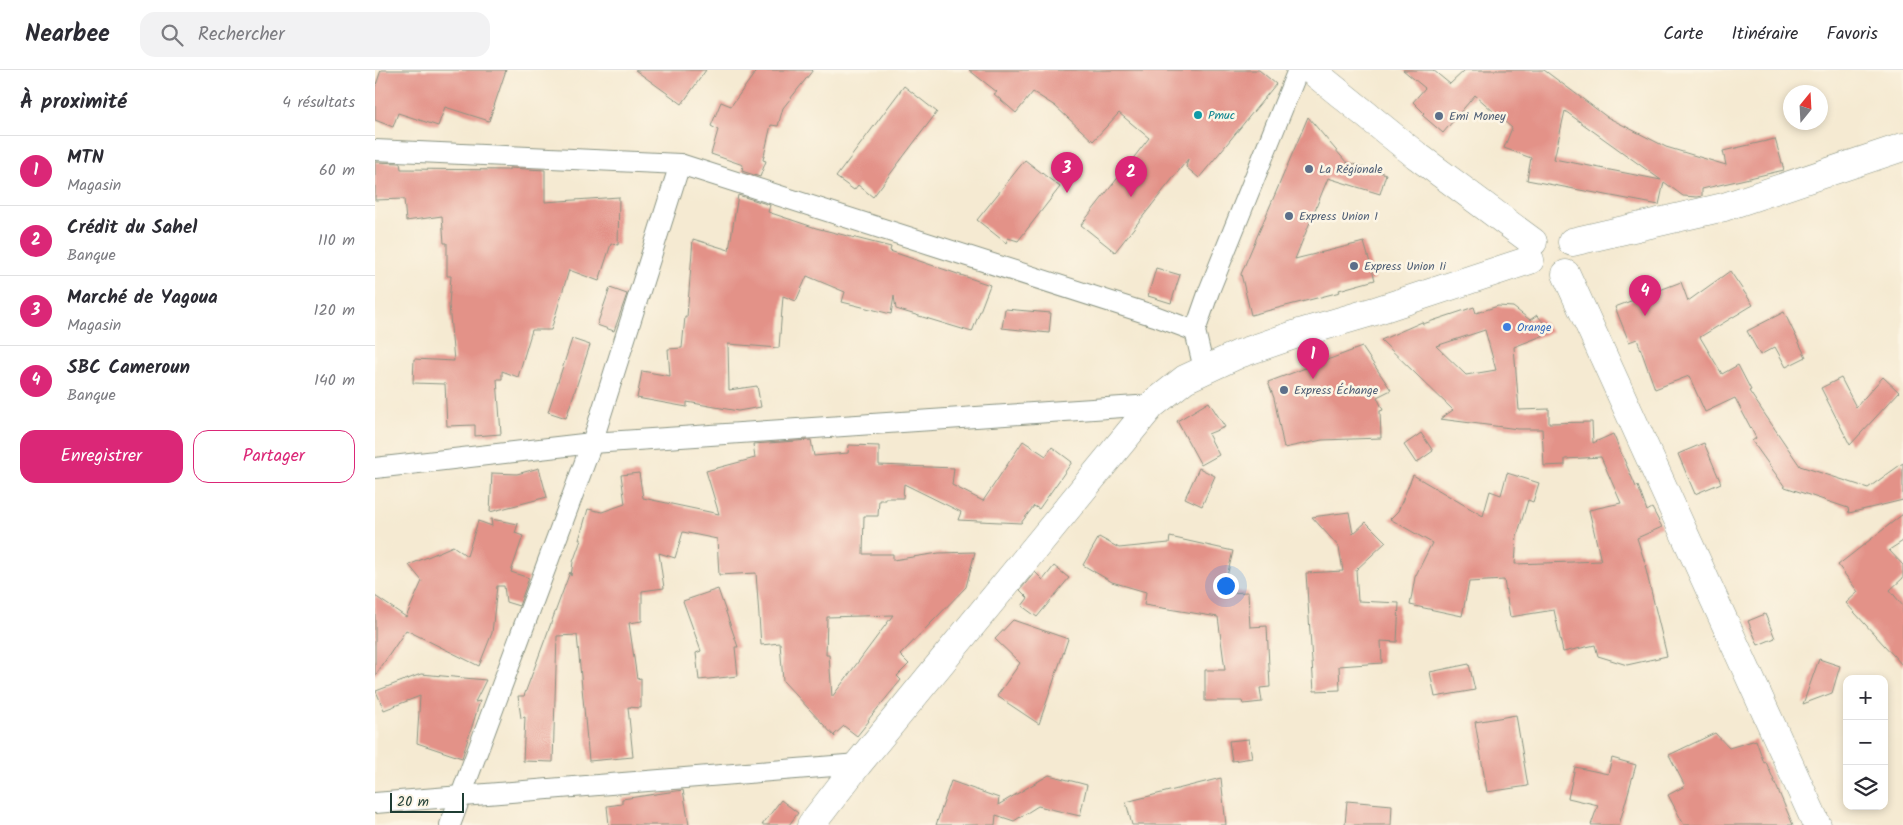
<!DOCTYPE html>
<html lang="fr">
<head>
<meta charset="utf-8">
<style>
  :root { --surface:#fff; --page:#f2f2f3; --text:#2b2b33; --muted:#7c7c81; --line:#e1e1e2; --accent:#db2777 }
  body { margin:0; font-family:Kalam,sans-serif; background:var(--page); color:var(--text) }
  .controls { position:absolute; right:15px; bottom:15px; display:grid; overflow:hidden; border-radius:10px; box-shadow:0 2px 8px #0003 }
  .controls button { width:45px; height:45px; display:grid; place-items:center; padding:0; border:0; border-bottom:1px solid var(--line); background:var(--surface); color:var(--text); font:25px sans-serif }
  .compass { position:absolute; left:1408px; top:15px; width:45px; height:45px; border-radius:50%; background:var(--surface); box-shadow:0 2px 8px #0003; rotate:18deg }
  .scale { position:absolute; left:15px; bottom:12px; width:74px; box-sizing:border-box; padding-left:5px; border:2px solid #1f3d34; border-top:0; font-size:14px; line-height:18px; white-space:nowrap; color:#1f3d34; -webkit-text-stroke:4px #fcf5e5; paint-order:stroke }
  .you { position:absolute; left:850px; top:515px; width:18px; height:18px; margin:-12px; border:4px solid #fff; border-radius:50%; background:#1a73e8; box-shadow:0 0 0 8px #1a73e833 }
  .badge { display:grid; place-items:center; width:32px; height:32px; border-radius:50%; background:var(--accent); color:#fff; font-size:16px; font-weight:700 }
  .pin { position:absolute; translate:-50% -41px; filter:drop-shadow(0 1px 2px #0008) }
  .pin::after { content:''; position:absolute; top:26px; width:18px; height:15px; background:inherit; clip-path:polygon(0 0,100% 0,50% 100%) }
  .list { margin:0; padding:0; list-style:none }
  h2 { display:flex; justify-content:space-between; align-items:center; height:65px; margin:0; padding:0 20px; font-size:21px }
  h2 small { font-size:16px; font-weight:400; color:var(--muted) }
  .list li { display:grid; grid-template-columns:32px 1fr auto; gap:15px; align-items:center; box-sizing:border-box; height:70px; padding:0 20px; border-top:1px solid var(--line) }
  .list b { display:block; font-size:19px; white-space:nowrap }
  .list p { margin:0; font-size:16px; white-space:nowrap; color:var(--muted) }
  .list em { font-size:16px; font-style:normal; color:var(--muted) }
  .actions { display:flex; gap:10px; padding:15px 20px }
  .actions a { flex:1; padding:11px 0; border:1px solid var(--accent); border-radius:15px; text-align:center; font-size:18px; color:var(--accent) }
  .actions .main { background:var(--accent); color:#fff }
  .icon { flex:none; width:28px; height:28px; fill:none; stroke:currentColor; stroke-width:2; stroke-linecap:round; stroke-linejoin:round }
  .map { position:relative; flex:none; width:1528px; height:755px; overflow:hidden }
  header { display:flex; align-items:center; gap:30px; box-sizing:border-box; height:70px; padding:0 25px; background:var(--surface); border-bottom:1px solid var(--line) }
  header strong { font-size:24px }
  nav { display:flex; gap:28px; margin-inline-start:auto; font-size:18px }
  .search { width:350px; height:45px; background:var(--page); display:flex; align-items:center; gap:12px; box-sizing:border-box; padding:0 18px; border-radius:15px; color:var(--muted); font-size:19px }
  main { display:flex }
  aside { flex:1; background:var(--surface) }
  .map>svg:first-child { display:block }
</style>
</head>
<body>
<header>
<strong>Nearbee</strong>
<div class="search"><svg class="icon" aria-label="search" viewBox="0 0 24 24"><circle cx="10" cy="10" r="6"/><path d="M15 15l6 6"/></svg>Rechercher</div>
<nav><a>Carte</a><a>Itinéraire</a><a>Favoris</a></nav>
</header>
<main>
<aside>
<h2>À proximité<small>4 résultats</small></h2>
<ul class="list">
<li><span class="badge">1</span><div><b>MTN</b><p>Magasin</p></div><em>60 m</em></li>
<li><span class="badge">2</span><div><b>Crédit du Sahel</b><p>Banque</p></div><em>110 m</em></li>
<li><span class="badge">3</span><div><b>Marché de Yagoua</b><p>Magasin</p></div><em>120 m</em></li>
<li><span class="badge">4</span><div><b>SBC Cameroun</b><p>Banque</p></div><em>140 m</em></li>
</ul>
<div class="actions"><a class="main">Enregistrer</a><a>Partager</a></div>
</aside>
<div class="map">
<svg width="1528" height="755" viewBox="0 0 1528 755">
  <rect width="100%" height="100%" fill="#fcf5e5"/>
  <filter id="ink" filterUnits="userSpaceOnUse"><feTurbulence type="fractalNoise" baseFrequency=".02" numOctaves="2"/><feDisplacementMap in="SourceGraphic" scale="10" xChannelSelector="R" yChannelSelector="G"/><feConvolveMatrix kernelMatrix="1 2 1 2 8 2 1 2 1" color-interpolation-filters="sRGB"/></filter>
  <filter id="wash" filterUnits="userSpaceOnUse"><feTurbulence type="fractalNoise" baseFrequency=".0096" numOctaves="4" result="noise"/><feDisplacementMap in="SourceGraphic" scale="20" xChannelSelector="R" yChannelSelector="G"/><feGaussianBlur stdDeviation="1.12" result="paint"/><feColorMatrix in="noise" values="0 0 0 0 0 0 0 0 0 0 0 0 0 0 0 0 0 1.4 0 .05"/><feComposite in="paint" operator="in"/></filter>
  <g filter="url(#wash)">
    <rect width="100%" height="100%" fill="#f5ead2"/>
    <g id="blocks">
      <g fill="#e39288" fill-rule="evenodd">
        <path d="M6 0H131L114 51 70 37 63 56 23 43 18 57 0 50V18Z"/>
        <path d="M260 0H331L307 34Z"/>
        <path d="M382 0H438L408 38 403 56 396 55 388 90 391 91 385 107 367 101 368 95 336 84 343 60 336 56 346 32 356 36Z"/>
        <path d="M594 0H884L901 14 824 108 811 97 813 89 740 182 706 155 774 68 744 43 718 71 680 36 658 22 641 43 619 24 622 22Z"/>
        <path d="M1028 0H1058L1075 14 1090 0H1169L1232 47 1291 77 1351 95 1348 81 1400 69 1409 100 1327 119V126L1323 127 1308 126 1289 112 1284 135 1152 110 1156 88 1129 78 1137 58 1100 25 1068 63 1047 45 1049 43 1038 32 1050 18ZM1190 41 1286 110 1179 89Z"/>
        <path d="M529 16 562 42 498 127 483 115 479 120 461 107Z"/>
        <path d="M933 47 971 92 1011 104 1005 124 953 108 920 189 989 172 1000 210 964 220 965 222 876 245 866 204Z"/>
        <path d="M650 90 685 117 643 171 633 168 631 173 602 150Z"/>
        <path d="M0 92 25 93 26 99 134 100V98L170 100V132L244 127 243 175 236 174 224 211 194 200 176 260H157L143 307 127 301V309H122L126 364 100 366V355L72 356 70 314 38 313 39 289 79 291 74 235 76 206H72V173H69L67 146 31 151 29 129 0 130Z"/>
        <path d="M363 125 395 135 393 142 441 158 516 177 515 181 615 215 597 262 521 239 519 226 516 244 467 232 470 222 432 206 421 231 408 226 404 278 353 274 354 320 382 316 386 337 363 341 312 332V337L262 328 267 301 295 306 293 279 307 278 310 247H312L318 169 354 180Z"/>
        <path d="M781 198 805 205 796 233 773 226Z"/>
        <path d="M1355 201 1378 235 1325 267 1347 304 1363 295 1376 320 1374 321 1425 396 1493 418 1528 393V430L1474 443 1473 438 1410 417 1377 371 1381 368 1360 328 1330 342 1314 306 1280 319 1262 269 1254 272 1240 237 1306 212 1313 231Z"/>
        <path d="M235 218 252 224 239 261 222 255Z"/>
        <path d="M1123 236 1138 237 1155 250 1162 245 1177 262 1139 277 1144 340 1174 339V353L1217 352 1218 373 1238 364 1261 417 1263 416 1272 441 1277 438 1287 457 1262 468 1271 496H1270L1292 586 1252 595 1223 586 1220 575 1188 582 1179 540 1135 547 1129 510 1094 512 1087 546 1035 535 1040 507 1057 473 1015 449 1023 441 1038 405 1108 446 1115 421 1126 425 1132 403 1164 413 1158 432 1153 430 1142 466 1140 494 1226 491 1214 440 1246 433 1226 387 1190 389V395L1169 396 1167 359H1143L1065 349 1078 340 1006 270 1047 252 1048 254 1099 237 1101 243ZM1110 260 1121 300 1091 305 1061 276Z"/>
        <path d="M630 239 676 243 674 263 627 258Z"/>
        <path d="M1409 242 1431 287 1411 297 1400 277 1385 285 1372 261Z"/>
        <path d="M197 269 215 275 191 348 173 342Z"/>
        <path d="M987 277 1016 320 1002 327 1008 340 1005 341 1006 368 947 370 909 378 899 328 893 312Z"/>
        <path d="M1508 307 1524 322 1475 375 1446 318 1466 308 1481 337Z"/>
        <path d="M834 332 850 357 833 364 844 385 826 395 802 351Z"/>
        <path d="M1046 363 1058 381 1041 393 1029 375Z"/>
        <path d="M436 370 439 386 473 383 474 375 504 376V395L579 398 577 415 608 431 648 371 671 386 677 377 697 392 664 439 659 436 646 453 583 450 586 442 529 414 528 428H510V430H504L503 446H489L488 484H518V490L564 483 600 482 591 517 525 585 534 594 522 606 526 610 493 650 494 651 482 666 469 656 459 665 460 667 408 611 405 573 386 575 381 503 344 505 342 469 308 462 300 488 284 483 289 518 267 521V551L254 553 262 609 266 608V638L253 637 258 687 214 691 202 565 182 566 178 692 148 691 150 647 146 648 143 626H149L195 502 196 506 198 492 206 470H204L213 439 227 442 250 434 246 405 264 403 268 428 344 444 331 401 380 388 378 374ZM518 545 457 627 454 585H451L452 547Z"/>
        <path d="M1329 373 1346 413 1320 424 1303 384Z"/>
        <path d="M164 398 172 427 115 442 117 403 142 404Z"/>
        <path d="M824 398 840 406 827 436 810 428Z"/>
        <path d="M974 442 978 464 991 452 1011 472 981 500 983 531 1024 533 1022 572 1006 571 1007 593 964 596 965 620 939 621 931 503 968 501 964 477 937 447Z"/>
        <path d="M1528 444V471L1514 480 1528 495V508L1515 520 1528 536V596L1471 533 1483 522 1463 495Z"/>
        <path d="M116 449 143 454 140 463 148 466 136 502 154 508 144 536 131 532 129 516H122L117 563 104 596 31 560 0 606V526L31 547 47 511 34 495 78 476 92 486 103 451 117 456Z"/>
        <path d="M724 467 744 478 794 473 795 467 858 481 848 523 873 522 875 557 892 556 895 617 885 618 887 632 868 634 867 631H830V600H850L843 547 769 535 771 522 737 512 708 495Z"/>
        <path d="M679 496 694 508 662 547 647 536 653 528 645 520 660 502 668 510Z"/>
        <path d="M343 519 363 577H360L363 606 324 610 321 583 326 581 308 531Z"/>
        <path d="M1390 544 1400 568 1383 575 1373 551Z"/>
        <path d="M638 550 693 569 664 654 622 626 645 593 620 569Z"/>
        <path d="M1444 589 1465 596 1457 623 1428 634Z"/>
        <path d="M1094 594 1100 620 1060 627 1055 602Z"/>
        <path d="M46 604 111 610 100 632 105 631 87 688 42 673 45 626 9 640 1 621Z"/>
        <path d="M1141 645 1153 716 1112 722 1100 652Z"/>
        <path d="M1340 663 1354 678 1381 670 1389 693 1391 692 1418 755H1309L1293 725 1310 716 1294 685Z"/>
        <path d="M874 669 877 688 857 691 854 671Z"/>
        <path d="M1237 688 1261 695 1244 755H1216L1223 735 1193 728 1200 697 1233 704Z"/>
        <path d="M674 705 712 715 705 746 663 736 639 751 621 745 620 755H561L576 711 624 728 623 735Z"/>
        <path d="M846 708 851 755H757L751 732Z"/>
        <path d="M308 720 314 755H234L232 736 247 734V729Z"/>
        <path d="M406 730 423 743 414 755H387Z"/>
        <path d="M972 731 1017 735 1016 755H970Z"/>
      </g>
    </g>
  </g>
  <g filter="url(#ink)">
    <use href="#blocks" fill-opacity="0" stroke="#8a9483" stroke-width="1"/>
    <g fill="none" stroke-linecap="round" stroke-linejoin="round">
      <defs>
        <g id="minor">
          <path d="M0 80 305 94 780 246 820 261"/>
          <path d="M829 299 820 261 834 221 923 0"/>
          <path d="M0 398 217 373 777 335"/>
          <path d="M0 733 483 694"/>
          <path d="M75 755 217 373 305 94"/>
        </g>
        <g id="primary">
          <path d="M936 0 1041 85 1158 172"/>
          <path d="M1197 172 1349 137 1528 77"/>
          <path d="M1191 204 1442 755"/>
          <path d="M436 755 483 694 777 335 810 309 864 284 925 263 1000 241 1155 190"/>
        </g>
      </defs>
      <use href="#minor" stroke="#8a9483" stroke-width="22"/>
      <use href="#primary" stroke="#8a9483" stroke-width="29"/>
      <use href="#minor" stroke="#fff" stroke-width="20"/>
      <use href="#primary" stroke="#fff" stroke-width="28"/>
    </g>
  </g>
  <circle fill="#0f9aa8" stroke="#fcf5e5" stroke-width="2" cx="823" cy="45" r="5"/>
  <g fill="#5c6f8a" stroke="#fcf5e5" stroke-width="2">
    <circle cx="1064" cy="46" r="5"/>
    <circle cx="934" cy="99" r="5"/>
    <circle cx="914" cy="146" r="5"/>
    <circle cx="979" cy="196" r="5"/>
    <circle cx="909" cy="320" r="5"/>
  </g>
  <circle fill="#3f7fe0" stroke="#fcf5e5" stroke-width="2" cx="1132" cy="257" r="5"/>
  <g text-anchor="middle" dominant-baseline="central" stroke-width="5" stroke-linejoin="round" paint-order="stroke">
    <g font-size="12" fill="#0d838f" stroke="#fcf5e5" text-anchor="start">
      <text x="833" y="45">Pmuc</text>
    </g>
    <g font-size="12" fill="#4e5e75" stroke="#fcf5e5" text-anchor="start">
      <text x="1074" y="46">Emi Money</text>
      <text x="944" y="99">La Régionale</text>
      <text x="924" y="146">Express Union I</text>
      <text x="989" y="196">Express Union Ii</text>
      <text x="919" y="320">Express Échange</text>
    </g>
    <g font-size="12" fill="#366cbe" stroke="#fcf5e5" text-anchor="start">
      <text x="1142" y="257">Orange</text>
    </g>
  </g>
</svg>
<div class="controls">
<button>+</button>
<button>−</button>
<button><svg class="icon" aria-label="layers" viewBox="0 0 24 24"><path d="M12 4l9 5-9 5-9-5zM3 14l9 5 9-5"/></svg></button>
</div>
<svg class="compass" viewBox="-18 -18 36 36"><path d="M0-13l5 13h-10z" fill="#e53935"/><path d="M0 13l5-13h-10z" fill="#7c7c81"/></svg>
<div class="scale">20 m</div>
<div class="you"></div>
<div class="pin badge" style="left:938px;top:309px">1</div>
<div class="pin badge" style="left:756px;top:127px">2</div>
<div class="pin badge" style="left:692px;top:123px">3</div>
<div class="pin badge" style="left:1270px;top:246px">4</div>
</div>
</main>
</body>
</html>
